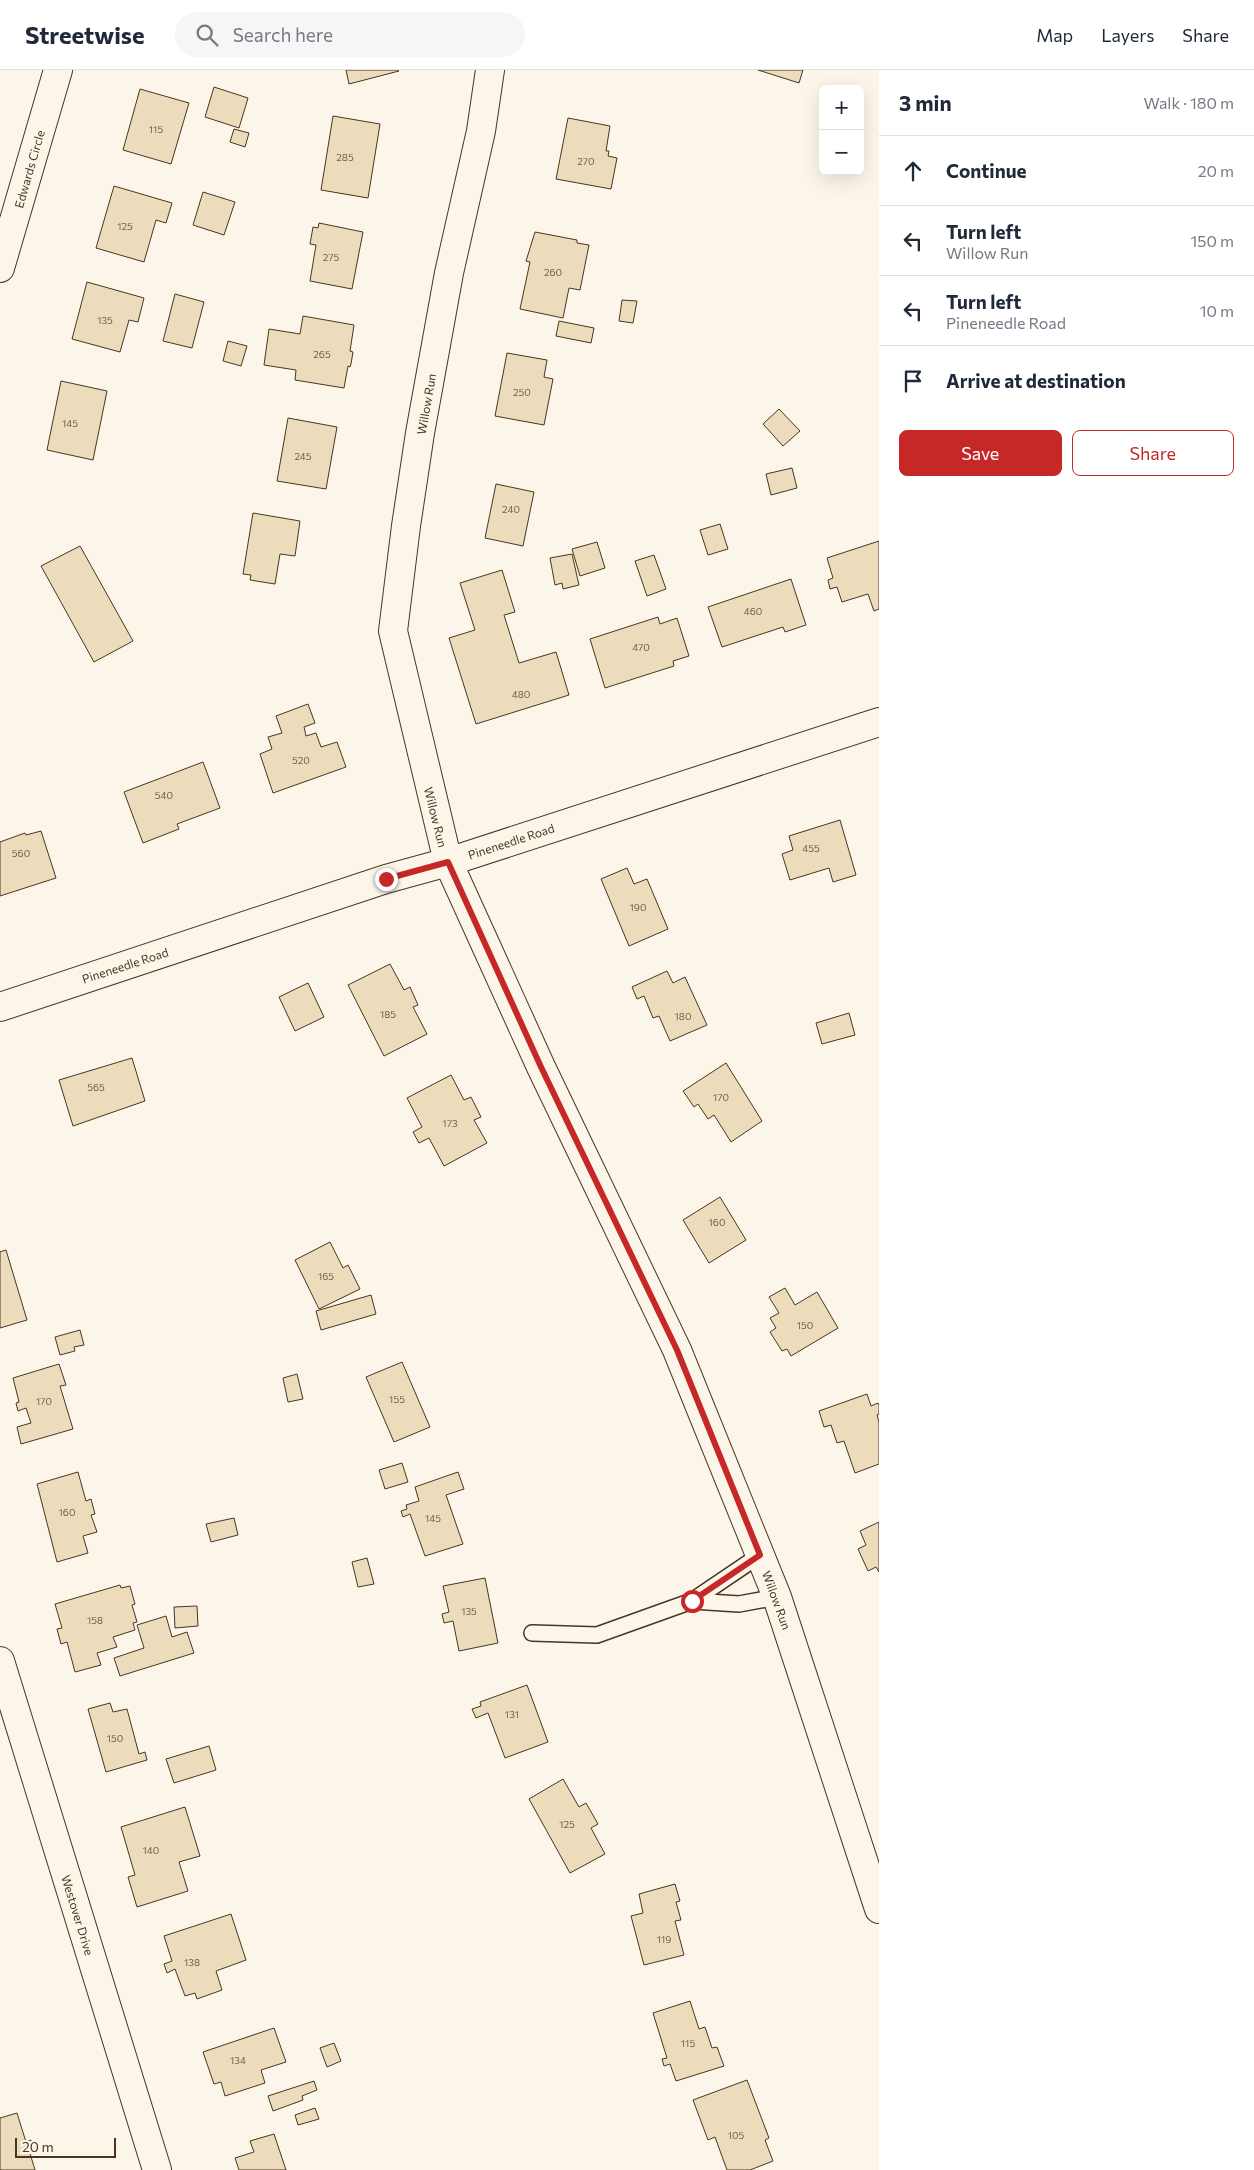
<!DOCTYPE html>
<html lang="en">
<head>
<meta charset="utf-8">
<style>
  :root { --surface:#fff; --page:#f6f6f7; --text:#1f2937; --muted:#747a83; --line:#e0e1e3; --accent:#c62828 }
  body { margin:0; font-family:Commissioner,sans-serif; background:var(--page); color:var(--text) }
  .controls { position:absolute; right:15px; top:15px; display:grid; overflow:hidden; border-radius:8px; box-shadow:0 5px 20px #0002 }
  .controls button { width:45px; height:45px; display:grid; place-items:center; padding:0; border:0; border-bottom:1px solid var(--line); background:var(--surface); color:var(--text); font:25px sans-serif }
  .scale { position:absolute; left:15px; bottom:12px; width:101px; box-sizing:border-box; padding-left:5px; border:2px solid #4a3520; border-top:0; font-size:14px; line-height:18px; white-space:nowrap; color:#4a3520; -webkit-text-stroke:4px #fbf6e9; paint-order:stroke }
  .stop { position:absolute; width:15px; height:15px; margin:-11px; border:4px solid #c62828; border-radius:50%; background:#fff }
  .stop.end { background:#c62828; border-color:#fff; box-shadow:0 1px 5px #0008 }
  .list { margin:0; padding:0; list-style:none }
  h2 { display:flex; justify-content:space-between; align-items:center; height:65px; margin:0; padding:0 20px; font-size:21px }
  h2 small { font-size:16px; font-weight:400; color:var(--muted) }
  .list li { display:grid; grid-template-columns:32px 1fr auto; gap:15px; align-items:center; box-sizing:border-box; height:70px; padding:0 20px; border-top:1px solid var(--line) }
  .list b { display:block; font-size:19px; white-space:nowrap }
  .list p { margin:0; font-size:16px; white-space:nowrap; color:var(--muted) }
  .list em { font-size:16px; font-style:normal; color:var(--muted) }
  .actions { display:flex; gap:10px; padding:15px 20px }
  .actions a { flex:1; padding:11px 0; border:1px solid var(--accent); border-radius:8px; text-align:center; font-size:18px; color:var(--accent) }
  .actions .main { background:var(--accent); color:#fff }
  .icon { flex:none; width:28px; height:28px; fill:none; stroke:currentColor; stroke-width:2; stroke-linecap:round; stroke-linejoin:round }
  .map { position:relative; flex:none; width:879px; height:2100px; overflow:hidden }
  header { display:flex; align-items:center; gap:30px; box-sizing:border-box; height:70px; padding:0 25px; background:var(--surface); border-bottom:1px solid var(--line) }
  header strong { font-size:24px }
  nav { display:flex; gap:28px; margin-inline-start:auto; font-size:18px }
  .search { width:350px; height:45px; background:var(--page); display:flex; align-items:center; gap:12px; box-sizing:border-box; padding:0 18px; border-radius:28px; color:var(--muted); font-size:19px }
  main { display:flex }
  aside { flex:1; background:var(--surface) }
  .map>svg:first-child { display:block }
</style>
</head>
<body>
<header>
<strong>Streetwise</strong>
<div class="search"><svg class="icon" aria-label="search" viewBox="0 0 24 24"><circle cx="10" cy="10" r="6"/><path d="M15 15l6 6"/></svg>Search here</div>
<nav><a>Map</a><a>Layers</a><a>Share</a></nav>
</header>
<main>
<div class="map">
<svg width="879" height="2100" viewBox="0 0 879 2100">
  <rect width="100%" height="100%" fill="#fbf6e9"/>
  <g fill="#ecdcbc" stroke="#4a3520">
    <path d="M346 0H398L399 1 349 14Z"/>
    <path d="M758 0H803L799 13Z"/>
    <path d="M214 17 248 28 239 58 205 47Z"/>
    <path d="M140 19 189 33 171 94 123 80Z"/>
    <path d="M333 46 380 54 368 128 321 120Z"/>
    <path d="M568 48 610 56 606 81H609L608 86 617 88 611 119 556 109Z"/>
    <path d="M234 59 249 63 245 77 230 72Z"/>
    <path d="M114 116 172 133 166 153 156 150 144 192 96 178Z"/>
    <path d="M203 122 235 132 224 165 193 155Z"/>
    <path d="M319 153 363 162 352 219 310 211 316 175 310 174 313 157 318 158Z"/>
    <path d="M535 162 577 170V173L589 175 580 220 569 218 563 248 520 239 530 192 526 191Z"/>
    <path d="M87 212 144 228 138 252 129 250 120 282 72 269Z"/>
    <path d="M175 224 204 232 192 278 163 271Z"/>
    <path d="M622 230 637 231 633 253 619 251Z"/>
    <path d="M303 246 354 255 350 281 353 282 351 294 350 297 348 296 344 318 295 310 296 300 264 295 269 259 300 264Z"/>
    <path d="M559 251 594 258 591 273 556 266Z"/>
    <path d="M228 271 247 276 241 296 223 291Z"/>
    <path d="M507 283 547 290 544 307 553 309 544 355 495 346Z"/>
    <path d="M61 311 107 321 93 390 47 380Z"/>
    <path d="M779 339 800 361 783 376 763 354Z"/>
    <path d="M288 348 337 357 326 419 277 411Z"/>
    <path d="M792 398 797 418 771 425 766 404Z"/>
    <path d="M496 414 534 422 523 476 485 468Z"/>
    <path d="M253 443 300 451 295 486 280 484 275 514 250 510 251 505 243 504Z"/>
    <path d="M720 454 728 479 708 485 700 460Z"/>
    <path d="M879 471V539L874 541 868 524 842 532 837 517 830 519 828 510 833 508 827 488Z"/>
    <path d="M597 472 605 498 580 506 572 479Z"/>
    <path d="M80 476 133 571 94 592 41 496Z"/>
    <path d="M572 484 579 515 563 519 562 513 555 515 550 488Z"/>
    <path d="M654 485 666 519 647 526 635 491Z"/>
    <path d="M502 500 515 542 504 545 519 593 556 582 569 625 476 654 449 568 475 560 460 513Z"/>
    <path d="M791 509 806 555 785 562 783 557 722 577 708 537Z"/>
    <path d="M658 547 660 554 677 548 689 586 673 591 674 596 605 618 590 569Z"/>
    <path d="M308 634 315 653 304 657 306 666 316 663 321 677 337 672 346 697 273 723 260 684 272 679 268 667 282 663 276 646Z"/>
    <path d="M203 692 220 738 177 754 179 759 143 773 124 722Z"/>
    <path d="M840 750 856 805 833 812 829 798 790 810 782 784 793 780 789 766Z"/>
    <path d="M41 761 56 808 0 826V772L25 763 26 765Z"/>
    <path d="M627 798 634 814 647 809 668 859 629 876 601 809Z"/>
    <path d="M390 894 404 920 410 917 418 935 413 937 427 964 384 986 348 915Z"/>
    <path d="M667 901 673 913 685 907 707 955 670 971 659 946 653 948 644 926 637 929 632 917Z"/>
    <path d="M308 913 324 947 295 961 279 927Z"/>
    <path d="M849 943 855 965 822 974 816 953Z"/>
    <path d="M132 988 145 1031 73 1056 59 1010Z"/>
    <path d="M726 993 762 1051 731 1072 714 1045 708 1049 698 1034 694 1037 683 1021Z"/>
    <path d="M451 1005 464 1030 471 1027 481 1047 474 1050 487 1073 444 1096 429 1068 419 1073 413 1062 422 1057 407 1028Z"/>
    <path d="M720 1127 746 1170 709 1193 683 1150Z"/>
    <path d="M330 1172 343 1198 348 1195 360 1219 319 1239 295 1190Z"/>
    <path d="M6 1180 27 1250 0 1258V1182Z"/>
    <path d="M785 1218 795 1235 817 1222 838 1258 791 1286 787 1279 782 1281 770 1262 776 1258 770 1248 779 1243 769 1227Z"/>
    <path d="M371 1225 376 1244 321 1260 316 1241Z"/>
    <path d="M80 1260 84 1275 74 1277 75 1281 60 1285 55 1267Z"/>
    <path d="M402 1292 430 1357 394 1372 366 1307Z"/>
    <path d="M59 1294 66 1315 60 1316 73 1359 21 1374 17 1357 31 1353 26 1338 18 1341 16 1333 19 1332 13 1308Z"/>
    <path d="M297 1304 303 1329 288 1332 283 1308Z"/>
    <path d="M867 1324 871 1336 878 1333 879 1335V1344L877 1345 879 1352V1394L855 1403 844 1371 837 1373 831 1355 824 1357 819 1341Z"/>
    <path d="M402 1393 408 1412 385 1419 379 1400Z"/>
    <path d="M78 1402 86 1431 91 1429 95 1444 91 1445 97 1462 83 1466 88 1483 57 1492 37 1414Z"/>
    <path d="M458 1402 464 1419 446 1425 463 1474 425 1486 410 1444 403 1447 401 1441 407 1439 406 1435 419 1431 415 1417Z"/>
    <path d="M234 1448 238 1465 211 1472 206 1454Z"/>
    <path d="M879 1452V1502L876 1497 868 1501 858 1479 866 1475 860 1461Z"/>
    <path d="M367 1488 374 1514 358 1517 352 1492Z"/>
    <path d="M485 1508 498 1573 459 1581 453 1551 444 1553 442 1544 449 1542 443 1516Z"/>
    <path d="M120 1515 121 1518 130 1516 135 1534 132 1535 137 1552 133 1553 135 1560 113 1567 117 1577 97 1583 101 1595 75 1602 67 1572 61 1574 57 1559 62 1558 55 1534Z"/>
    <path d="M197 1536 198 1556 175 1558 174 1537Z"/>
    <path d="M166 1546 172 1567 187 1562 194 1583 120 1606 114 1588 144 1578 137 1555Z"/>
    <path d="M527 1615 548 1672 505 1688 488 1643 476 1648 472 1639 481 1636 480 1632Z"/>
    <path d="M110 1633 113 1642 127 1639 139 1684 145 1682 147 1690 106 1702 88 1639Z"/>
    <path d="M209 1676 216 1700 174 1713 166 1689Z"/>
    <path d="M563 1709 579 1737 586 1733 598 1754 591 1758 605 1784 570 1803 529 1729Z"/>
    <path d="M185 1737 200 1786 179 1792 188 1821 137 1837 128 1807 135 1805 121 1757Z"/>
    <path d="M675 1814 680 1831 676 1832 681 1850 675 1851 684 1885 644 1895 631 1846 643 1843 639 1824Z"/>
    <path d="M231 1844 246 1890 216 1901 222 1920 197 1929 195 1923 185 1926 175 1899 167 1903 164 1894 172 1891 164 1866Z"/>
    <path d="M690 1931 699 1959 705 1957 712 1978 717 1977 724 1996 676 2011 670 1994 664 1996 662 1989 667 1988 653 1943Z"/>
    <path d="M274 1958 286 1992 261 2000 265 2013 225 2026 221 2012 214 2014 203 1982Z"/>
    <path d="M334 1973 341 1991 327 1997 320 1978Z"/>
    <path d="M747 2010 769 2068 765 2070 773 2091 750 2100H727L715 2067 708 2070 693 2030Z"/>
    <path d="M314 2011 317 2020 302 2026 303 2030 273 2041 268 2026Z"/>
    <path d="M315 2038 319 2049 298 2055 295 2045Z"/>
    <path d="M17 2043 26 2072 31 2070 33 2078 29 2080 35 2100H0V2048Z"/>
    <path d="M274 2064 286 2100H239L235 2088 254 2082 250 2071Z"/>
  </g>
  <g fill="none" stroke-linecap="round" stroke-linejoin="round">
    <defs>
      <g id="lane">
        <path d="M692 1531 739 1534 777 1527"/>
        <path d="M532 1563 597 1565 692 1531 760 1485"/>
      </g>
      <g id="street">
        <path d="M490 0 481 61 449 203 420 363 406 456 393 561 448 792 541 997 677 1280 777 1527 879 1839"/>
        <path d="M0 198 58 0"/>
        <path d="M0 937 386 809 448 792 879 652"/>
        <path d="M0 1591 157 2100"/>
      </g>
    </defs>
    <use href="#lane" stroke="#4a3520" stroke-width="18"/>
    <use href="#street" stroke="#4a3520" stroke-width="30"/>
    <use href="#lane" stroke="#fbf6e9" stroke-width="15"/>
    <use href="#street" stroke="#fbf6e9" stroke-width="28"/>
  </g>
  <g fill="none" stroke-linecap="round" stroke-linejoin="round">
    <path stroke="#c62828" stroke-width="6" d="M386 809 448 792 541 997 677 1280 760 1485 692 1531"/>
  </g>
  <g text-anchor="middle" dominant-baseline="central" stroke-width="4" stroke-linejoin="round" paint-order="stroke">
    <g font-size="10" fill="#725f47">
      <text x="156" y="59">115</text>
      <text x="345" y="87">285</text>
      <text x="586" y="91">270</text>
      <text x="125" y="156">125</text>
      <text x="331" y="187">275</text>
      <text x="553" y="202">260</text>
      <text x="105" y="250">135</text>
      <text x="322" y="284">265</text>
      <text x="522" y="322">250</text>
      <text x="70" y="353">145</text>
      <text x="303" y="386">245</text>
      <text x="511" y="439">240</text>
      <text x="753" y="541">460</text>
      <text x="641" y="577">470</text>
      <text x="521" y="624">480</text>
      <text x="301" y="690">520</text>
      <text x="164" y="725">540</text>
      <text x="811" y="778">455</text>
      <text x="21" y="783">560</text>
      <text x="638" y="837">190</text>
      <text x="388" y="944">185</text>
      <text x="683" y="946">180</text>
      <text x="96" y="1017">565</text>
      <text x="721" y="1027">170</text>
      <text x="450" y="1053">173</text>
      <text x="717" y="1152">160</text>
      <text x="326" y="1206">165</text>
      <text x="805" y="1255">150</text>
      <text x="397" y="1329">155</text>
      <text x="44" y="1331">170</text>
      <text x="67" y="1442">160</text>
      <text x="433" y="1448">145</text>
      <text x="469" y="1541">135</text>
      <text x="95" y="1550">158</text>
      <text x="512" y="1644">131</text>
      <text x="115" y="1668">150</text>
      <text x="567" y="1754">125</text>
      <text x="151" y="1780">140</text>
      <text x="664" y="1869">119</text>
      <text x="192" y="1892">138</text>
      <text x="688" y="1973">115</text>
      <text x="238" y="1990">134</text>
      <text x="736" y="2065">105</text>
    </g>
    <g font-size="12" fill="#4a3520" stroke="#fbf6e9">
      <text transform="translate(29 99) rotate(-74)">Edwards Circle</text>
      <text transform="translate(426 334) rotate(-80)">Willow Run</text>
      <text transform="translate(436 747) rotate(76)">Willow Run</text>
      <text transform="translate(511 771) rotate(-18)">Pineneedle Road</text>
      <text transform="translate(125 895) rotate(-18)">Pineneedle Road</text>
      <text transform="translate(777 1530) rotate(70)">Willow Run</text>
      <text transform="translate(78 1845) rotate(73)">Westover Drive</text>
    </g>
  </g>
</svg>
<div class="controls">
<button>+</button>
<button>−</button>
</div>
<div class="scale">20 m</div>
<div class="stop" style="left:692px;top:1531px"></div>
<div class="stop end" style="left:386px;top:809px"></div>
</div>
<aside>
<h2>3 min<small>Walk · 180 m</small></h2>
<ul class="list">
<li><svg class="icon" aria-label="ahead" viewBox="0 0 24 24"><path d="M12 20V5M6 11l6-6 6 6"/></svg><div><b>Continue</b></div><em>20 m</em></li>
<li><svg class="icon" aria-label="left" viewBox="0 0 24 24"><path d="M17 20v-9H6M10 6l-5 5 5 5"/></svg><div><b>Turn left</b><p>Willow Run</p></div><em>150 m</em></li>
<li><svg class="icon" aria-label="left" viewBox="0 0 24 24"><path d="M17 20v-9H6M10 6l-5 5 5 5"/></svg><div><b>Turn left</b><p>Pineneedle Road</p></div><em>10 m</em></li>
<li><svg class="icon" aria-label="arrive" viewBox="0 0 24 24"><path d="M6 21V4h12l-3 4 3 4H6"/></svg><div><b>Arrive at destination</b></div></li>
</ul>
<div class="actions"><a class="main">Save</a><a>Share</a></div>
</aside>
</main>
</body>
</html>
